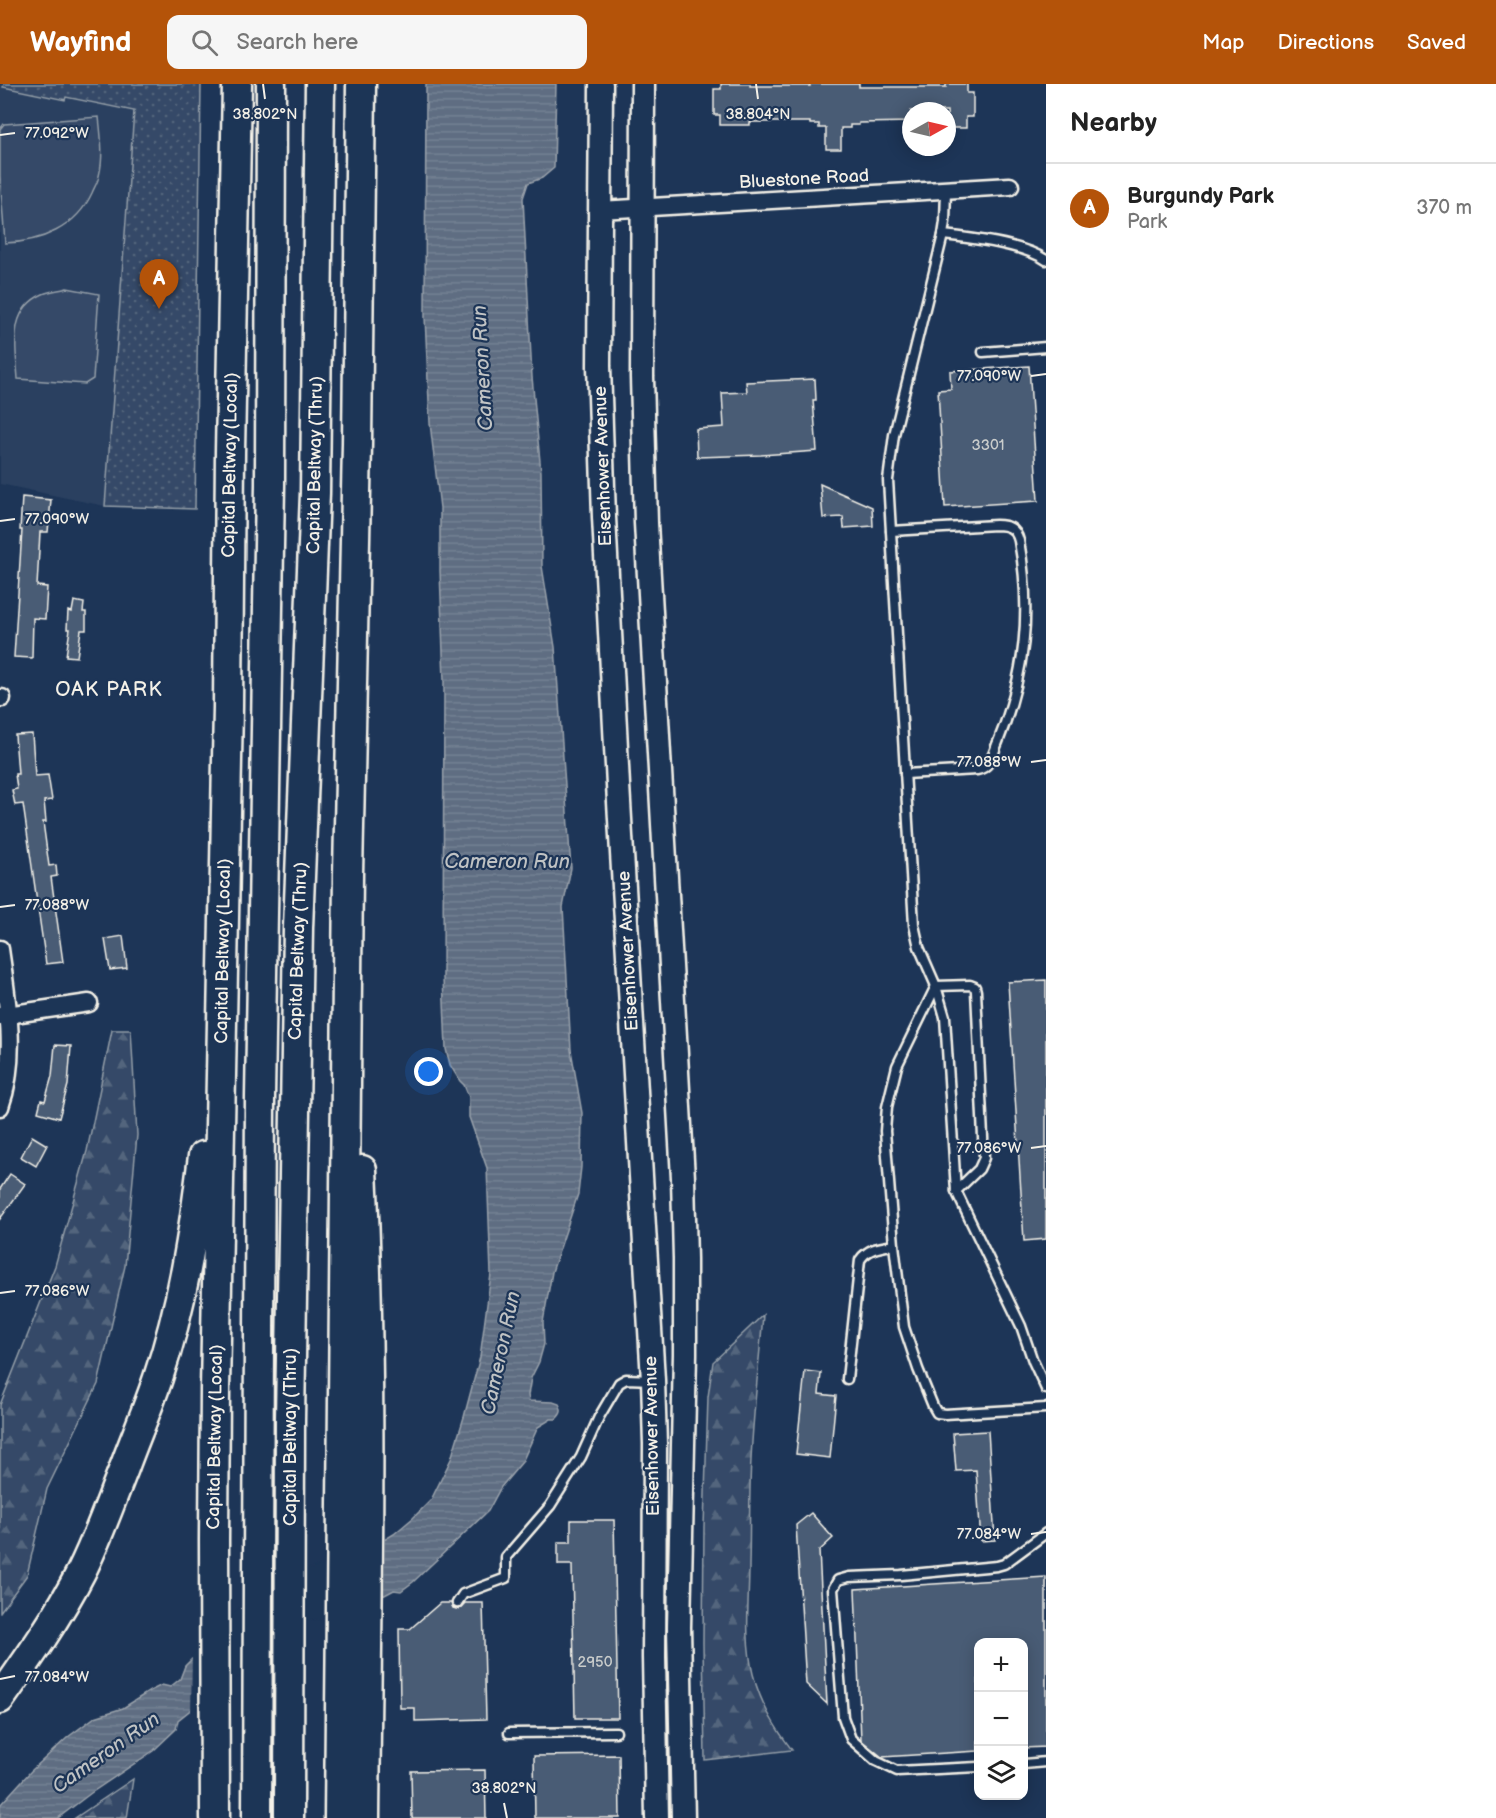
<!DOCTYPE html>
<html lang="en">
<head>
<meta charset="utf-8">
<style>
  :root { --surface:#fff; --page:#f6f6f6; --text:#222; --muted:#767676; --line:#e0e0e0; --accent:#b45309 }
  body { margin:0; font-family:"Balsamiq Sans",sans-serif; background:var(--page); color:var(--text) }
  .controls { position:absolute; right:18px; bottom:18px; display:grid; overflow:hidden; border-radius:12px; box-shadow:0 3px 15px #0003 }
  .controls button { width:54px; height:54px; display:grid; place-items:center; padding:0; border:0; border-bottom:2px solid var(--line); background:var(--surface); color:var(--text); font:30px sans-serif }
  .compass { position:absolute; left:902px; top:18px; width:54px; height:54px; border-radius:50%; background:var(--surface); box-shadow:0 3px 15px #0003; rotate:82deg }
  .you { position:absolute; left:429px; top:988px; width:21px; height:21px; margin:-15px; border:4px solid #fff; border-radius:50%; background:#1a73e8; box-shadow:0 0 0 9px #1a73e833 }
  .badge { display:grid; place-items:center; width:39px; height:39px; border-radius:50%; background:var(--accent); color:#fff; font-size:20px; font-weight:700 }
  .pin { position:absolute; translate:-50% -50px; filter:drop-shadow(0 2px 3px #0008) }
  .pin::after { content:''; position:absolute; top:32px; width:21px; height:18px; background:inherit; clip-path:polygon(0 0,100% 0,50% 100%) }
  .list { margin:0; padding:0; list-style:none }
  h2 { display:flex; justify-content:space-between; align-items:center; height:78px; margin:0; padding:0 24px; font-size:26px }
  h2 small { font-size:20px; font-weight:400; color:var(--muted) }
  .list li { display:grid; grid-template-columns:39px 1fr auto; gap:18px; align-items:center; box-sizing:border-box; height:90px; padding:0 24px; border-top:2px solid var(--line) }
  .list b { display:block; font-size:22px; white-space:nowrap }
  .list p { margin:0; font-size:20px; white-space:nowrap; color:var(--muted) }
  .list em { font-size:20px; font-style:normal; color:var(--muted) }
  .icon { flex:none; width:33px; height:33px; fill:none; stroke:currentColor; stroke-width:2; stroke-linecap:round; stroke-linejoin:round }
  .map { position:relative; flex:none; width:1046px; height:1734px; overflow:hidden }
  header { display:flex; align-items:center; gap:36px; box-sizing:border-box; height:84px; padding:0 30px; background:var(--accent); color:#fff }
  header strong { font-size:28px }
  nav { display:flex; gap:33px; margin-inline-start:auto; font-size:21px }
  .search { width:420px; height:54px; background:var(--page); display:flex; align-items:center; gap:15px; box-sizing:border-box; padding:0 21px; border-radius:12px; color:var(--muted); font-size:22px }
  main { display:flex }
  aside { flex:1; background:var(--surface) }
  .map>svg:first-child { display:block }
</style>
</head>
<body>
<header>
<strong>Wayfind</strong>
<div class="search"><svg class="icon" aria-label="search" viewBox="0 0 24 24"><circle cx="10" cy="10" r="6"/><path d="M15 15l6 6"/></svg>Search here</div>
<nav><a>Map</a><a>Directions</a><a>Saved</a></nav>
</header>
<main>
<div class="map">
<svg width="1046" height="1734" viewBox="0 0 1046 1734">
  <defs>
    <pattern id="forest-firs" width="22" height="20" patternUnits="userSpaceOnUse" patternTransform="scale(1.5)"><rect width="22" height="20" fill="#354a67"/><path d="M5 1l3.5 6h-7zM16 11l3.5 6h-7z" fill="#53657d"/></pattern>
    <pattern id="park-dots" width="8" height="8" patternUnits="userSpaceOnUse" patternTransform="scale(1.5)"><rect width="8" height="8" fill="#354a67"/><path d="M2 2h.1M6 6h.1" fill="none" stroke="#53657d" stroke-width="1.8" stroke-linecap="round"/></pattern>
    <pattern id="water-rules" width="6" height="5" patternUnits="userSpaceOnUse" patternTransform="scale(1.5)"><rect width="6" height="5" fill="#5e6d82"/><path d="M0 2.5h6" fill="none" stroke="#768294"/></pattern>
  </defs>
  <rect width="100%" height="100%" fill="#1d3557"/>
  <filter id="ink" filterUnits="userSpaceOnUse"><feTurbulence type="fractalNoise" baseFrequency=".0167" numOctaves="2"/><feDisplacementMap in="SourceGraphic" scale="12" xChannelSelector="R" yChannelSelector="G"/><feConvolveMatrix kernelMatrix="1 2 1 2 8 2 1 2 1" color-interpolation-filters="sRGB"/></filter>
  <g filter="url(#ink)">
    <path fill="#2a4060" d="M0 0H10L134 27 105 422 0 400Z"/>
    <g fill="url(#forest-firs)" stroke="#949ea8" stroke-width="1.5">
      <path d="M112 946H131L137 1051 125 1182 98 1300 47 1405 27 1491 0 1528V1321L55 1182 87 1067Z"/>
      <path d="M763 1231C759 1280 753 1328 751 1376 749 1411 750 1446 749 1481 749 1519 744 1552 753 1590 760 1618 775 1644 792 1666L705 1676 703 1559 704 1443 708 1313 713 1278Z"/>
      <path d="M133 1695 127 1734H75Z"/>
    </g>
    <path fill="url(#park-dots)" stroke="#949ea8" stroke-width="1.5" d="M4 0H201L195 425 105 422 134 27 66 13 65 16 3 3Z"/>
    <g fill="#354a67" stroke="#949ea8" stroke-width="1.5">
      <path d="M99 33C101 52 104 73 99 92 98 98 94 104 92 109 76 144 41 158 5 159L0 92V45L4 40Z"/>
      <path d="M67 204 99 210 93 295 85 300 18 295C16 263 7 226 43 210 50 207 60 206 67 204Z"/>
    </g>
    <path fill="url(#water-rules)" stroke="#9aa2ab" stroke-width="1.5" d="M426 0H556L554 84 542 94 528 99 523 114 532 293 541 388 542 482 555 563 571 784 563 823 571 966 582 1029 581 1083 578 1110 552 1188 543 1238 544 1260 539 1278 531 1294 528 1311 529 1317 553 1318 559 1320C563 1327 561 1330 556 1335H551L538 1343 522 1378 501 1403 488 1427 413 1498 401 1507 394 1506 353 1528 297 1533 238 1588 178 1636 176 1645 153 1667 91 1709 58 1734H0V1721L31 1687 68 1653 95 1633 123 1624 150 1607 162 1601 170 1603 180 1595 185 1582 240 1527 353 1475 394 1450 413 1434 431 1416 451 1375 464 1333 480 1273 484 1243 491 1190 487 1084 469 1033V1013L464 1001 460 997 450 981 446 965 443 894 444 597 440 487V424L430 339 425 233Z"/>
    <path fill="#1d3557" d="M385 1452 384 1515 354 1531 312 1536H299L240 1591 191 1629 192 1571 238 1525 290 1491 352 1472Z"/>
    <g fill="#485b74" stroke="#f4f1e8" stroke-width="1.5">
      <path d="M721 0H750V2H810V0H859V3H946V0H967V9H973V33H966V44H948L947 27H911V38L859 39V41H850V44H841V65H826V44H819V40H810V38H750V41H720V31H714V5H721Z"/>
      <path d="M1029 282 1038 417 945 423 938 306 951 305 950 287Z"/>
      <path d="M815 295 816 316H813L817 367 761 371 697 373 696 345 724 343 722 309 747 308 746 298Z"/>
      <path d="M820 400 872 423 873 442 844 444 843 433 823 434Z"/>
      <path d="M22 413 51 416 48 448H40L37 502 47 503 45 535 33 534 32 574 14 573 22 446H20Z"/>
      <path d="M74 517 84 519 83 528H86V546H81L77 573 66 572 70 545H67L68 527 72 528Z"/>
      <path d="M32 650 35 692 48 691 52 716 44 717 46 738H43L49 782 56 781 57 792 51 793 63 878 46 880 23 720 15 721 12 706 17 705 15 690H18L15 651Z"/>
      <path d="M123 852 127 884 110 886 105 855Z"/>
      <path d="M1046 896V1155L1024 1157 1008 898Z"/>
      <path d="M55 961 71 962 68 1001 59 1034 38 1028 41 1016 45 1017 52 992Z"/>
      <path d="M32 1052 47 1061 36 1082 21 1073Z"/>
      <path d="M10 1090 25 1100 0 1135V1105Z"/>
      <path d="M805 1287 821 1289 819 1310 836 1312 830 1374 796 1370Z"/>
      <path d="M988 1347 995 1456 981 1457 976 1386 956 1387 953 1349Z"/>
      <path d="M811 1429 833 1454 819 1467 827 1620 806 1600 796 1441Z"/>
      <path d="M571 1436H614L618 1634H575L572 1481H558V1458H571Z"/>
      <path d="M1046 1493V1663L1023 1664V1558H978V1667L882 1673 861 1656 855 1505Z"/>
      <path d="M440 1519H451L453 1524 457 1525 460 1524 465 1519H483L486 1635 415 1637V1624H400L399 1545H410Z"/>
      <path d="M619 1671 620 1734H535L534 1672Z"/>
      <path d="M485 1686 486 1734H412L411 1687Z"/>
    </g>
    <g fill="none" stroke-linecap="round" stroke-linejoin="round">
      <defs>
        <g id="service">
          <path d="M946 106 945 138 943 151 894 351 888 396 914 841 919 863 936 902 945 933 956 1107 1021 1242 1033 1277 1046 1305"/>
          <path d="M943 151C971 154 1023 160 1046 176"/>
          <path d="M983 268 1046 263"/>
          <path d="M891 447 996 441C1008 441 1016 444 1019 457 1032 528 1025 591 998 658 993 669 991 684 977 686L905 690"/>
          <path d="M956 1107 979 1085 984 1074 976 907 975 903 970 901 936 902 897 982 887 1023 885 1047 894 1161 904 1243 918 1285 933 1322 937 1329 945 1330 1046 1324"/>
          <path d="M847 1295 860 1176C868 1164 880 1163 894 1161"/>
          <path d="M457 1519 463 1510 506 1494V1473L550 1422 581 1373 599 1333 619 1299 626 1295 653 1296"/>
          <path d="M509 1649 616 1648"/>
          <path d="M1024 1680 1046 1678"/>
          <path d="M978 1683 897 1687 876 1677 851 1655 843 1633 833 1505 838 1496 849 1493 901 1491 997 1482 1004 1480 1046 1449"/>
        </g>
        <g id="minor">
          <path d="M600 126 1010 102"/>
          <path d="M0 614H2"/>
          <path d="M0 865C7 915 18 974 0 1023"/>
          <path d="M0 932 89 919"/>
        </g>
        <g id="secondary">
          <path d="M601 0 599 282 604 433 618 701 653 1296 655 1360 654 1573 657 1734"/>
          <path d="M643 0 642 293 646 439 683 1094 685 1175V1270L679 1543 683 1734"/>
        </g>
        <g id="motorway">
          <path d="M362 1086C373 1302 367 1518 365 1734"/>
          <path d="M0 1615C29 1574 58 1533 81 1488 98 1454 110 1419 124 1384 135 1354 148 1324 158 1294 182 1223 194 1147 203 1072"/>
          <path d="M215 1734 214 1456 215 1306 228 623 230 368 237 0"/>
          <path d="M257 1734 260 1013 270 401 271 0"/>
          <path d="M289 1734 290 1336 298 844 315 409 320 0"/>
          <path d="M339 1734 348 790 357 360 361 0"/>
        </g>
      </defs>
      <use href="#service" stroke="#f4f1e8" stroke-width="13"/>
      <use href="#minor" stroke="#f4f1e8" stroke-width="21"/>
      <use href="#secondary" stroke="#f4f1e8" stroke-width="27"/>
      <use href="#motorway" stroke="#f4f1e8" stroke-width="33"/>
      <use href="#service" stroke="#1d3557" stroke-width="8"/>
      <use href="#minor" stroke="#1d3557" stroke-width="16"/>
      <use href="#secondary" stroke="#1d3557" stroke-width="22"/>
      <use href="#motorway" stroke="#1d3557" stroke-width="28"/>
    </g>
  </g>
  <path fill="none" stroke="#f4f1e8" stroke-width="2" d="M263 0 265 15M756 0 758 15M0 51 15 49M1031 292 1046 290M0 437 15 435M1031 678 1046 676M0 823 15 821M1031 1064 1046 1062M0 1209 15 1207M1031 1450 1046 1448M0 1595 15 1592M504 1719 507 1734"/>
  <g text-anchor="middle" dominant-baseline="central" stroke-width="4.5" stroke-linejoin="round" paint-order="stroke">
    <g font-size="15" fill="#c9cccb">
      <text x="988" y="361">3301</text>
      <text x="595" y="1578">2950</text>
    </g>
    <g font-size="18" fill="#f4f1e8" stroke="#1d3557">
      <text transform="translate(804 95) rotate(-3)">Bluestone Road</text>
      <text transform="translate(230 381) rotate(-89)">Capital Beltway (Local)</text>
      <text transform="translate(315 381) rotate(-89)">Capital Beltway (Thru)</text>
      <text transform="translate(603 382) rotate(-92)">Eisenhower Avenue</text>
      <text transform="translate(223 867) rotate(-89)">Capital Beltway (Local)</text>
      <text transform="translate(298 867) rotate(-88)">Capital Beltway (Thru)</text>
      <text transform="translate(628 867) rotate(-93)">Eisenhower Avenue</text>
      <text transform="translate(652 1352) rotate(-91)">Eisenhower Avenue</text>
      <text transform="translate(215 1353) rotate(-89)">Capital Beltway (Local)</text>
      <text transform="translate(290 1353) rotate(-90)">Capital Beltway (Thru)</text>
    </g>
    <g font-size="20" font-style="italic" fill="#c0c3c4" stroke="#1d3557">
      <text transform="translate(483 284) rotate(-93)">Cameron Run</text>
      <text x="507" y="778">Cameron Run</text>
      <text transform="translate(501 1269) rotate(-78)">Cameron Run</text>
      <text transform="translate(106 1669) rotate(-35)">Cameron Run</text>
    </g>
    <g font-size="20" letter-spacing="1.5" fill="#f4f1e8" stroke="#1d3557">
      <text x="109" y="606">OAK PARK</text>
    </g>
  </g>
  <g font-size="15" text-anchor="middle" fill="#f4f1e8" stroke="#1d3557" stroke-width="4.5" stroke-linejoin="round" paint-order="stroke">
    <text x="265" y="35">38.802°N</text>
    <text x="758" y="35">38.804°N</text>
    <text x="57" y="54">77.092°W</text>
    <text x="989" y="297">77.090°W</text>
    <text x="57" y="440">77.090°W</text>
    <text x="989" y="683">77.088°W</text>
    <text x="57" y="826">77.088°W</text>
    <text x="989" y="1069">77.086°W</text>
    <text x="57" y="1212">77.086°W</text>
    <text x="989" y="1455">77.084°W</text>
    <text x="57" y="1598">77.084°W</text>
    <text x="504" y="1709">38.802°N</text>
  </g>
</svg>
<div class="controls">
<button>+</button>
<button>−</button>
<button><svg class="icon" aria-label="layers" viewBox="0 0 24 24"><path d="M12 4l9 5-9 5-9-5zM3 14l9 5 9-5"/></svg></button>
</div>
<svg class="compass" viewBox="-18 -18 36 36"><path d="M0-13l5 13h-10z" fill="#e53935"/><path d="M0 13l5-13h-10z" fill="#767676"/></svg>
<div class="you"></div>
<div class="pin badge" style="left:159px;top:225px">A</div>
</div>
<aside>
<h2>Nearby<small></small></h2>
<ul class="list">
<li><span class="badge">A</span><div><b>Burgundy Park</b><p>Park</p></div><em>370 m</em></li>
</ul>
</aside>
</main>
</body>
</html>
